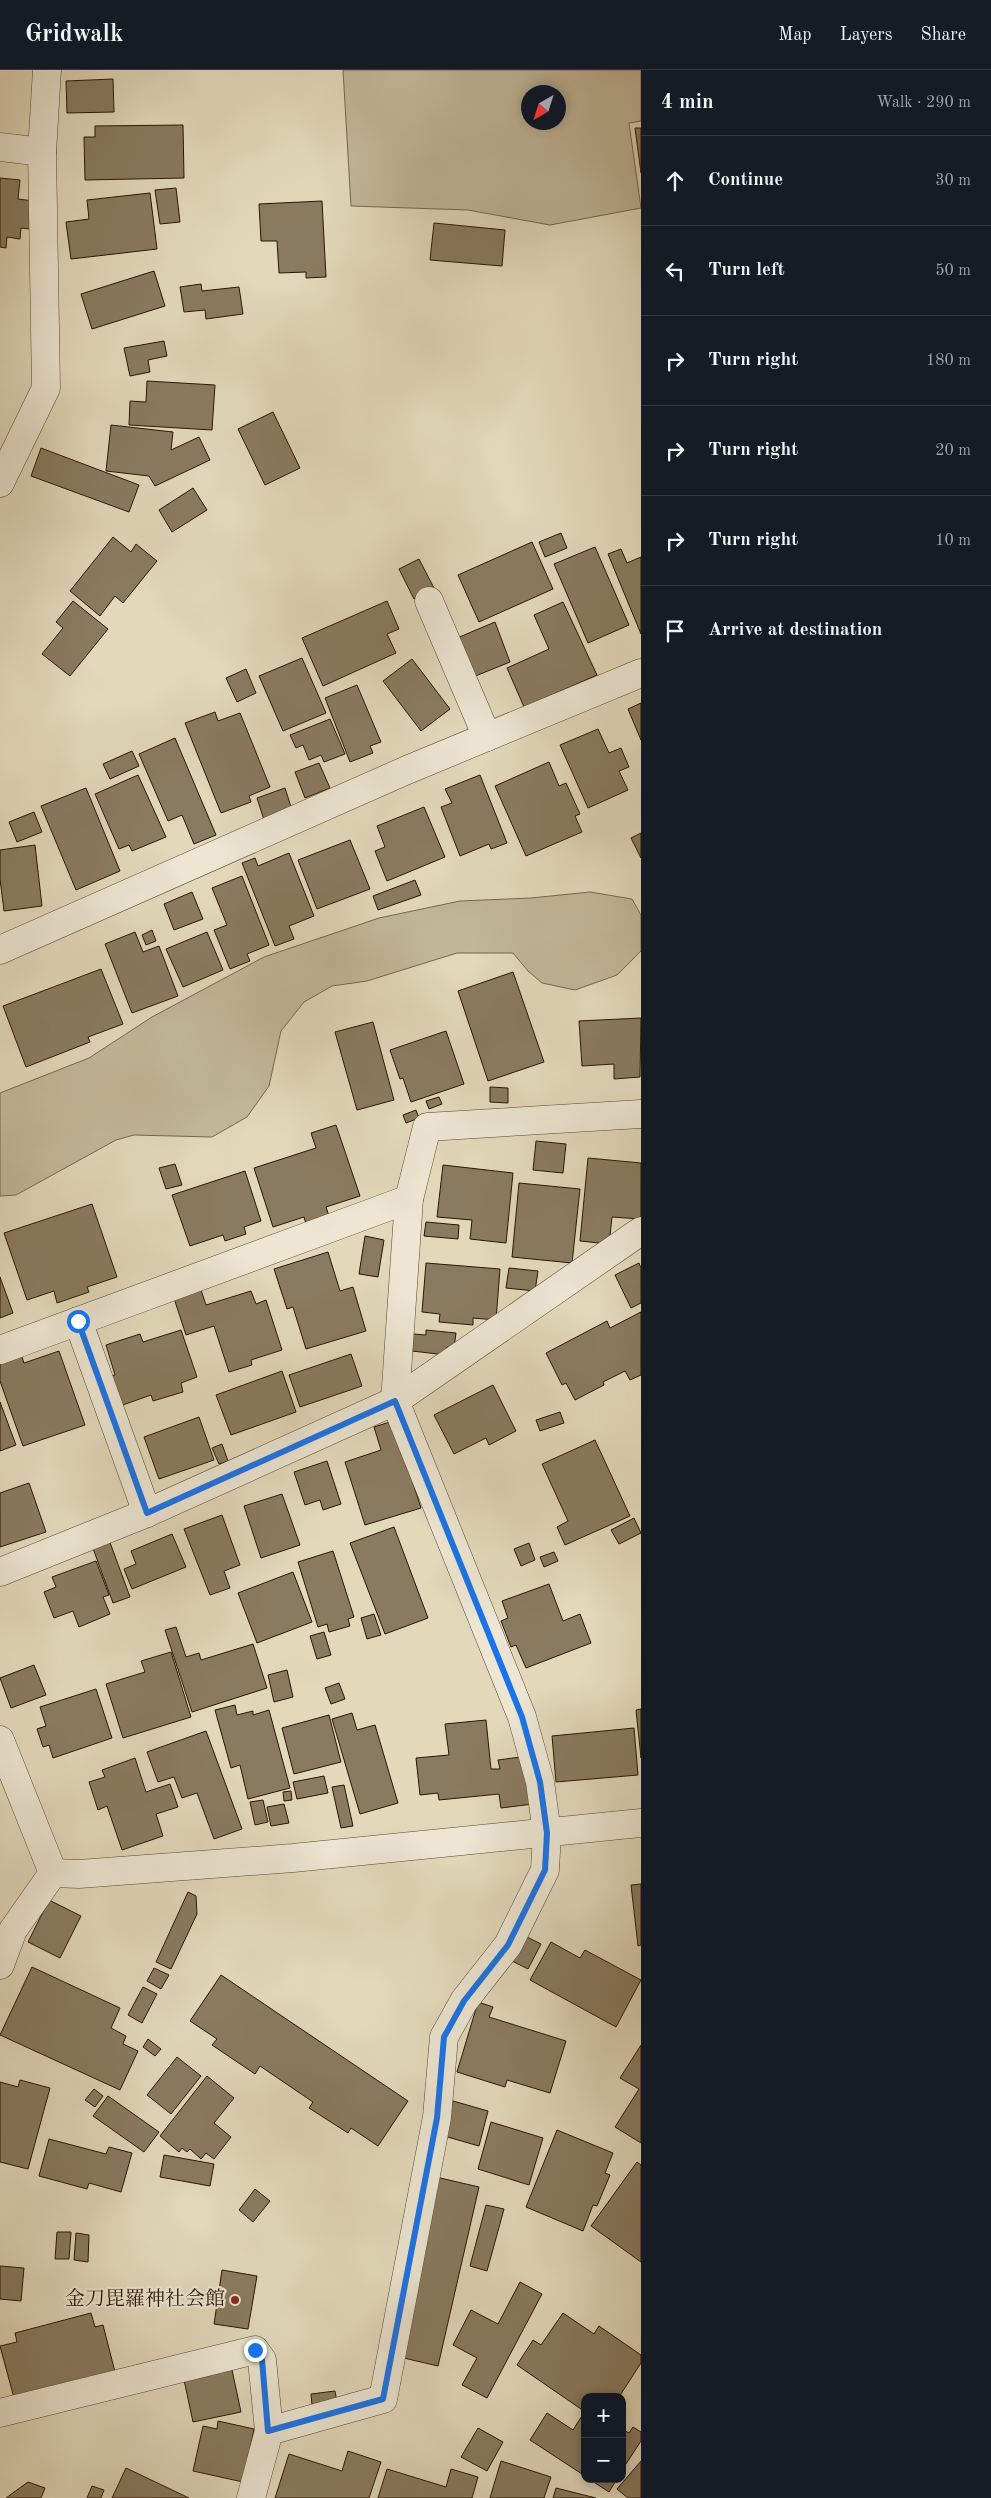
<!DOCTYPE html>
<html lang="en">
<head>
<meta charset="utf-8">
<style>
  :root { --surface:#171b24; --page:#242831; --text:#f1f3f6; --muted:#9ea1a6; --line:#363941 }
  body { margin:0; font-family:"Old Standard TT","Noto Serif JP",serif; background:var(--page); color:var(--text) }
  .controls { position:absolute; right:15px; bottom:15px; display:grid; overflow:hidden; border-radius:10px; box-shadow:0 2px 12px #0003 }
  .controls button { width:45px; height:45px; display:grid; place-items:center; padding:0; border:0; border-bottom:1px solid var(--line); background:var(--surface); color:var(--text); font:25px sans-serif }
  .compass { position:absolute; left:521px; top:15px; width:45px; height:45px; border-radius:50%; background:var(--surface); box-shadow:0 2px 12px #0003; rotate:219deg }
  .stop { position:absolute; width:15px; height:15px; margin:-11px; border:4px solid #1a73e8; border-radius:50%; background:#fff }
  .stop.end { background:#1a73e8; border-color:#fff; box-shadow:0 1px 5px #0008 }
  .list { margin:0; padding:0; list-style:none }
  h2 { display:flex; justify-content:space-between; align-items:center; height:65px; margin:0; padding:0 20px; font-size:21px }
  h2 small { font-size:16px; font-weight:400; color:var(--muted) }
  .list li { display:grid; grid-template-columns:32px 1fr auto; gap:15px; align-items:center; box-sizing:border-box; height:90px; padding:0 20px; border-top:1px solid var(--line) }
  .list b { display:block; font-size:19px; white-space:nowrap }
  .list em { font-size:16px; font-style:normal; color:var(--muted) }
  .icon { flex:none; width:28px; height:28px; fill:none; stroke:currentColor; stroke-width:2; stroke-linecap:round; stroke-linejoin:round }
  .map { position:relative; flex:none; width:641px; height:2428px; overflow:hidden }
  header { display:flex; align-items:center; gap:30px; box-sizing:border-box; height:70px; padding:0 25px; background:var(--surface); border-bottom:1px solid var(--line) }
  header strong { font-size:24px }
  nav { display:flex; gap:28px; margin-inline-start:auto; font-size:18px }
  main { display:flex }
  aside { flex:1; background:var(--surface) }
  .map>svg:first-child { display:block }
</style>
</head>
<body>
<header>
<strong>Gridwalk</strong>
<nav><a>Map</a><a>Layers</a><a>Share</a></nav>
</header>
<main>
<div class="map">
<svg width="641" height="2428" viewBox="0 0 641 2428">
  <rect width="100%" height="100%" fill="#e2d9bb"/>
  <filter id="stains"><feTurbulence type="fractalNoise" baseFrequency=".004" numOctaves="4"/><feColorMatrix values="0 0 0 0 .2 0 0 0 0 .09 0 0 0 0 .02 0 0 0 .5 -.17"/></filter>
  <radialGradient id="worn" r=".72"><stop offset=".6" stop-color="#630" stop-opacity="0"/><stop offset="1" stop-color="#630" stop-opacity=".3"/></radialGradient>
  <g fill="#c2b89b" stroke="#75674e" fill-rule="evenodd">
    <path d="M343 0H641V51L629 53 641 138 550 155 468 140 351 136ZM528 22H558V52H528Z"/>
    <path d="M590 822 632 829 641 845V881L617 905 575 920 542 913 528 901 513 883H457L367 911 332 916 304 932 281 961 269 1016 247 1047 212 1067 134 1065 116 1070 16 1125 0 1126V1023L89 988 152 947 264 887 379 848 460 831 531 828Z"/>
  </g>
  <g fill="#897b61" stroke="#281600">
    <path d="M113 9 114 42 67 43 66 11Z"/>
    <path d="M183 55 184 108 85 110 84 67H95V56Z"/>
    <path d="M635 58H641V103Z"/>
    <path d="M0 108 20 110 18 129 34 131 30 159 21 158 20 169 7 167 6 178 0 177Z"/>
    <path d="M176 118 180 152 160 154 155 120Z"/>
    <path d="M150 123 157 179 71 189 66 152 89 149 87 130Z"/>
    <path d="M322 131 326 207 306 208V202L279 203 277 171H261L259 134Z"/>
    <path d="M434 153 505 160 502 196 430 190Z"/>
    <path d="M154 201 165 236 92 259 81 224Z"/>
    <path d="M201 214 202 221 239 217 243 244 206 249 205 240 184 242 180 217Z"/>
    <path d="M164 271 167 286 148 290 150 302 130 306 124 278Z"/>
    <path d="M147 311 215 315 212 360 129 355 130 331 146 332Z"/>
    <path d="M273 342 300 398 265 415 238 359Z"/>
    <path d="M111 355 173 362 171 380 199 367 210 390 155 416 149 406 106 401Z"/>
    <path d="M41 378 139 415 129 442 31 406Z"/>
    <path d="M193 418 207 440 172 462 159 440Z"/>
    <path d="M561 463 567 478 545 487 539 472Z"/>
    <path d="M113 467 131 482 136 474 157 491 123 533 115 526 100 546 70 521Z"/>
    <path d="M532 472 553 519 479 552 458 505Z"/>
    <path d="M595 477 629 555 588 573 554 494Z"/>
    <path d="M621 479 627 493 641 487V564L608 484Z"/>
    <path d="M419 489 435 520 414 529 399 499Z"/>
    <path d="M73 531 108 559 70 606 42 584 63 558 56 552Z"/>
    <path d="M387 531 399 559 387 564 396 583 323 616 302 568Z"/>
    <path d="M563 532 597 605 524 637 507 598 549 579 534 545Z"/>
    <path d="M495 552 510 592 473 607 457 568Z"/>
    <path d="M302 588 326 643 283 661 259 606Z"/>
    <path d="M412 589 450 639 421 661 383 611Z"/>
    <path d="M246 599 256 623 237 632 226 608Z"/>
    <path d="M357 615 381 672 370 676 373 683 350 692 325 628Z"/>
    <path d="M641 633V670L628 639Z"/>
    <path d="M215 642 218 651 240 643 270 717 249 726 251 732 221 743 185 653Z"/>
    <path d="M330 649 345 684 324 692 321 685 309 690 303 675 296 678 290 665Z"/>
    <path d="M598 659 609 683 621 678 629 697 619 701 628 720 588 738 560 675Z"/>
    <path d="M175 668 216 765 194 774 182 745 168 751 139 684Z"/>
    <path d="M132 681 139 696 110 709 103 694Z"/>
    <path d="M549 692 559 716 566 713 580 744 575 746 582 762 526 786 495 716Z"/>
    <path d="M319 693 330 718 305 728 295 702Z"/>
    <path d="M138 705 166 767 132 781 129 775 119 779 95 724Z"/>
    <path d="M480 705 507 773 491 779 489 774 460 786 441 737 452 733 445 719Z"/>
    <path d="M86 718 120 801 76 820 41 736Z"/>
    <path d="M285 718 292 740 264 750 257 728Z"/>
    <path d="M424 737 445 787 387 811 375 781 385 777 377 756Z"/>
    <path d="M34 742 42 762 17 772 9 752Z"/>
    <path d="M641 763V788L631 768Z"/>
    <path d="M350 770 370 819 317 839 298 790Z"/>
    <path d="M35 775 42 836 4 841 0 809V780Z"/>
    <path d="M289 783 314 846 289 856 294 869 275 876 242 793 255 788 258 796Z"/>
    <path d="M242 806 269 875 247 884 250 891 230 899 214 860 227 855 212 818Z"/>
    <path d="M415 810 421 825 378 840 373 826Z"/>
    <path d="M192 822 203 849 174 860 164 834Z"/>
    <path d="M152 860 156 871 146 875 142 865Z"/>
    <path d="M135 862 143 882 159 876 178 926 132 943 105 874Z"/>
    <path d="M207 862 223 900 183 917 166 879Z"/>
    <path d="M101 899 123 954 88 967 90 972 26 997 3 936Z"/>
    <path d="M513 902 544 992 488 1011 458 921Z"/>
    <path d="M641 948 640 1007 614 1009V994L582 996 579 951Z"/>
    <path d="M373 952 394 1030 357 1040 335 962Z"/>
    <path d="M446 961 464 1014 411 1032 403 1008 400 1009 390 980Z"/>
    <path d="M490 1017 508 1018V1033L490 1032Z"/>
    <path d="M439 1027 442 1034 429 1039 426 1031Z"/>
    <path d="M416 1040 419 1048 406 1053 403 1045Z"/>
    <path d="M336 1055 360 1126 326 1137 329 1146 306 1154 304 1147 273 1157 254 1098 316 1078 311 1063Z"/>
    <path d="M536 1071 566 1074 563 1103 533 1100Z"/>
    <path d="M588 1088 641 1093V1149L612 1147 609 1174 580 1171Z"/>
    <path d="M175 1094 182 1115 166 1119 159 1098Z"/>
    <path d="M443 1095 513 1103 506 1173 470 1169 472 1150 437 1147Z"/>
    <path d="M245 1101 261 1151 244 1157 246 1164 225 1171 223 1165 190 1176 172 1125Z"/>
    <path d="M519 1113 580 1119 572 1193 512 1187Z"/>
    <path d="M92 1134 117 1207 87 1217 89 1222 57 1233 54 1221 27 1230 4 1163Z"/>
    <path d="M426 1152 459 1155 458 1169 424 1166Z"/>
    <path d="M365 1166 384 1170 378 1207 359 1204Z"/>
    <path d="M328 1182 340 1221 353 1217 366 1261 306 1279 293 1237 287 1239 274 1199Z"/>
    <path d="M426 1193 500 1199 496 1250 473 1248V1255L439 1252 440 1244 422 1242Z"/>
    <path d="M639 1193 641 1198V1233L631 1238 615 1205Z"/>
    <path d="M509 1198 538 1201 535 1221 506 1218Z"/>
    <path d="M0 1207 13 1243 0 1248Z"/>
    <path d="M199 1214 206 1235 251 1221 256 1234 266 1230 282 1280 251 1290 252 1295 229 1302 214 1256 186 1265 172 1222Z"/>
    <path d="M641 1242V1305L630 1310 625 1301 603 1312 604 1315 575 1330 566 1313 562 1315 546 1283 607 1251 610 1258Z"/>
    <path d="M181 1260 197 1307 181 1313 183 1322 153 1331 151 1325 117 1337 108 1307 115 1305 106 1275 140 1264 143 1272Z"/>
    <path d="M426 1260 456 1263 454 1278 447 1277 446 1285 412 1281 413 1264 426 1265Z"/>
    <path d="M20 1281 24 1293 59 1281 85 1355 23 1376 0 1311V1288Z"/>
    <path d="M351 1284 362 1316 300 1337 289 1305Z"/>
    <path d="M282 1301 296 1342 231 1365 216 1325Z"/>
    <path d="M493 1315 516 1361 489 1375 486 1368 454 1384 434 1345Z"/>
    <path d="M0 1332 16 1375 0 1381Z"/>
    <path d="M560 1342 564 1353 540 1361 536 1350Z"/>
    <path d="M199 1347 214 1390 159 1409 144 1367Z"/>
    <path d="M393 1351 421 1438 365 1455 345 1392 381 1380 374 1357Z"/>
    <path d="M595 1370 630 1446 565 1475 557 1457 568 1451 542 1394Z"/>
    <path d="M222 1374 228 1391 219 1394 212 1378Z"/>
    <path d="M327 1391 341 1434 323 1440 320 1430 305 1435 294 1402Z"/>
    <path d="M29 1413 46 1462 0 1477V1423Z"/>
    <path d="M282 1424 300 1475 261 1488 244 1436Z"/>
    <path d="M222 1445 240 1495 224 1501 230 1518 210 1525 184 1459Z"/>
    <path d="M634 1448 641 1463 619 1474 611 1460Z"/>
    <path d="M394 1457 428 1548 385 1564 350 1473Z"/>
    <path d="M172 1464 186 1497 132 1519 124 1499 136 1494 131 1481Z"/>
    <path d="M108 1467 130 1527 113 1533 91 1473Z"/>
    <path d="M529 1473 535 1490 521 1496 514 1479Z"/>
    <path d="M333 1481 354 1547 348 1549 350 1556 329 1562 327 1554 318 1557 298 1492Z"/>
    <path d="M554 1482 558 1491 544 1497 540 1487Z"/>
    <path d="M96 1491 109 1525 103 1527 110 1544 79 1557 73 1541 54 1548 44 1522 56 1517 52 1507Z"/>
    <path d="M293 1502 312 1552 257 1573 238 1523Z"/>
    <path d="M549 1514 563 1551 580 1544 591 1573 526 1598 516 1575 511 1577 501 1551 508 1548 502 1531Z"/>
    <path d="M374 1544 381 1565 367 1569 361 1548Z"/>
    <path d="M176 1557 186 1587 199 1583 201 1590 253 1574 267 1618 192 1642 165 1560Z"/>
    <path d="M324 1562 331 1585 317 1589 310 1566Z"/>
    <path d="M171 1582 191 1647 123 1668 106 1614 145 1602 141 1591Z"/>
    <path d="M34 1595 46 1625 11 1638 0 1608Z"/>
    <path d="M287 1600 293 1627 274 1632 268 1605Z"/>
    <path d="M339 1613 345 1629 331 1634 325 1618Z"/>
    <path d="M96 1619 112 1668 53 1688 49 1675 43 1677 37 1659 46 1656 40 1637Z"/>
    <path d="M235 1635 237 1645 253 1641V1645L269 1640 290 1718 248 1729 240 1695 231 1698 215 1640Z"/>
    <path d="M641 1639V1688L636 1640Z"/>
    <path d="M352 1643 357 1660 375 1655 398 1733 360 1744 332 1649Z"/>
    <path d="M329 1645 341 1692 294 1704 282 1658Z"/>
    <path d="M486 1650 491 1699H500L498 1690 528 1686 533 1734 501 1738 499 1724 439 1730 438 1723 420 1725 416 1688 449 1685 445 1654Z"/>
    <path d="M634 1658 638 1705 556 1712 552 1666Z"/>
    <path d="M206 1661 242 1759 214 1769 197 1723 182 1728 174 1707 158 1712 147 1682Z"/>
    <path d="M135 1688 146 1722 170 1714 178 1737 156 1744 163 1766 122 1780 107 1736 98 1740 89 1712 105 1707 102 1700Z"/>
    <path d="M324 1706 328 1723 297 1729 293 1712Z"/>
    <path d="M344 1715 353 1756 341 1758 332 1717Z"/>
    <path d="M291 1721 292 1730 284 1731 283 1722Z"/>
    <path d="M263 1730 268 1752 255 1755 250 1732Z"/>
    <path d="M284 1734 289 1753 271 1756 267 1737Z"/>
    <path d="M641 1814V1875L638 1876 631 1815Z"/>
    <path d="M188 1822 196 1826 197 1844 171 1899 156 1892Z"/>
    <path d="M49 1830 81 1846 60 1888 28 1872Z"/>
    <path d="M525 1866 541 1874 528 1899 512 1891Z"/>
    <path d="M551 1872 580 1888 585 1880 641 1910 616 1957 530 1910Z"/>
    <path d="M32 1897 120 1938 111 1958 126 1966 123 1974 138 1981 120 2020 0 1965Z"/>
    <path d="M154 1898 169 1905 161 1919 147 1911Z"/>
    <path d="M221 1905 408 2031 378 2076 351 2058 348 2063 309 2038 313 2032 260 1996 255 2004 212 1975 217 1969 190 1951Z"/>
    <path d="M143 1917 157 1924 142 1953 128 1945Z"/>
    <path d="M478 1932 493 1937 489 1947 566 1971 550 2023 507 2010 505 2017 457 2002Z"/>
    <path d="M148 1969 161 1979 155 1986 143 1977Z"/>
    <path d="M641 1975V2073L615 2057 639 2019 620 2008Z"/>
    <path d="M177 1987 201 2006 171 2044 147 2025Z"/>
    <path d="M207 2006 234 2028 214 2053 231 2067 214 2089 206 2083 201 2089 190 2079 187 2082 182 2078 179 2082 160 2066Z"/>
    <path d="M20 2010 50 2018 28 2099 0 2092V2012L18 2017Z"/>
    <path d="M94 2019 103 2026 95 2037 85 2030Z"/>
    <path d="M108 2026 159 2062 144 2082 93 2046Z"/>
    <path d="M453 2031 488 2041 479 2076 444 2066Z"/>
    <path d="M491 2052 543 2068 529 2115 478 2099Z"/>
    <path d="M557 2060 613 2083 605 2103 610 2105 597 2136 593 2135 583 2161 526 2137Z"/>
    <path d="M49 2069 106 2084 109 2077 132 2083 121 2122 89 2113 87 2119 39 2106Z"/>
    <path d="M164 2085 214 2094 210 2116 160 2107Z"/>
    <path d="M637 2092 641 2095V2192L591 2156Z"/>
    <path d="M436 2107 479 2117 438 2296 395 2286Z"/>
    <path d="M255 2119 270 2131 253 2152 239 2140Z"/>
    <path d="M486 2135 504 2139 487 2201 470 2196Z"/>
    <path d="M57 2162H71L69 2189H55Z"/>
    <path d="M76 2163 89 2165 88 2192 74 2190Z"/>
    <path d="M0 2196 24 2198 21 2231 0 2229Z"/>
    <path d="M222 2200 257 2206 248 2259 214 2254Z"/>
    <path d="M520 2212 542 2224 487 2328 462 2315 477 2288 453 2275 471 2240 498 2254Z"/>
    <path d="M91 2243 95 2257 103 2255 115 2302 14 2328 0 2276 17 2272 15 2263Z"/>
    <path d="M563 2243 594 2264 599 2256 641 2285V2293L619 2327H585V2334L581 2339 517 2295 533 2270 541 2275Z"/>
    <path d="M232 2300 241 2342 193 2352 184 2310Z"/>
    <path d="M335 2321 337 2332 312 2335 311 2324Z"/>
    <path d="M585 2341V2406L530 2370 547 2343 573 2360Z"/>
    <path d="M218 2351 254 2359 243 2412 193 2401 203 2356 217 2359Z"/>
    <path d="M633 2357 641 2362V2371L622 2400V2359L629 2363Z"/>
    <path d="M478 2358 503 2372 487 2401 461 2387Z"/>
    <path d="M348 2381 381 2392 369 2428H275L289 2384 342 2401Z"/>
    <path d="M501 2391 551 2407 544 2428H490Z"/>
    <path d="M641 2391V2428H628L617 2419Z"/>
    <path d="M126 2398 189 2428H112Z"/>
    <path d="M387 2399 446 2417 451 2399 478 2407 472 2428H378Z"/>
    <path d="M589 2409H617L609 2422Z"/>
    <path d="M28 2412 45 2418 41 2428H6Z"/>
    <path d="M92 2416 104 2420 101 2428H87Z"/>
    <path d="M556 2418 596 2428H553Z"/>
  </g>
  <g fill="none" stroke-linecap="round" stroke-linejoin="round">
    <defs>
      <g id="street">
        <path d="M0 77 42 82"/>
        <path d="M0 413 46 318 42 82 47 0"/>
        <path d="M429 531 487 667"/>
        <path d="M0 880 407 700 641 603"/>
        <path d="M78 1251 147 1443"/>
        <path d="M0 1280 409 1129"/>
        <path d="M0 1502 147 1443 395 1331 641 1161"/>
        <path d="M0 1670 53 1803"/>
        <path d="M53 1803 79 1804 293 1788 641 1753"/>
        <path d="M0 1895 13 1860 53 1803"/>
        <path d="M0 2343 255 2280 262 2290 269 2361"/>
        <path d="M251 2428 269 2361 383 2329 437 2047 444 1967 464 1931 508 1875 545 1800 547 1763 540 1712 522 1647 395 1331 409 1129 427 1057 641 1044"/>
      </g>
    </defs>
    <use href="#street" stroke="#56472f" stroke-width="29"/>
    <use href="#street" stroke="#ece6d3" stroke-width="28"/>
  </g>
  <g fill="none" stroke-linecap="round" stroke-linejoin="round">
    <path stroke="#1a73e8" stroke-width="6" d="M78 1251 147 1443 395 1331 522 1647 540 1712 547 1763 545 1800 508 1875 464 1931 444 1967 437 2048 383 2329 268 2361 262 2290 255 2280"/>
  </g>
  <circle fill="#8f2418" stroke="#ece6d3" stroke-width="2" cx="235" cy="2230" r="5"/>
  <g text-anchor="middle" dominant-baseline="central" stroke-width="4.5" stroke-linejoin="round" paint-order="stroke">
    <g font-size="20" fill="#281600" stroke="#ece6d3" text-anchor="end">
      <text x="225" y="2230">金刀毘羅神社会館</text>
    </g>
  </g>
  <rect width="100%" height="100%" filter="url(#stains)"/>
  <rect width="100%" height="100%" fill="url(#worn)"/>
</svg>
<div class="controls">
<button>+</button>
<button>−</button>
</div>
<svg class="compass" viewBox="-18 -18 36 36"><path d="M0-13l5 13h-10z" fill="#e53935"/><path d="M0 13l5-13h-10z" fill="#9ea1a6"/></svg>
<div class="stop" style="left:78px;top:1251px"></div>
<div class="stop end" style="left:255px;top:2280px"></div>
</div>
<aside>
<h2>4 min<small>Walk · 290 m</small></h2>
<ul class="list">
<li><svg class="icon" aria-label="ahead" viewBox="0 0 24 24"><path d="M12 20V5M6 11l6-6 6 6"/></svg><div><b>Continue</b></div><em>30 m</em></li>
<li><svg class="icon" aria-label="left" viewBox="0 0 24 24"><path d="M17 20v-9H6M10 6l-5 5 5 5"/></svg><div><b>Turn left</b></div><em>50 m</em></li>
<li><svg class="icon" aria-label="right" viewBox="0 0 24 24"><path d="M7 20v-9h11M14 6l5 5-5 5"/></svg><div><b>Turn right</b></div><em>180 m</em></li>
<li><svg class="icon" aria-label="right" viewBox="0 0 24 24"><path d="M7 20v-9h11M14 6l5 5-5 5"/></svg><div><b>Turn right</b></div><em>20 m</em></li>
<li><svg class="icon" aria-label="right" viewBox="0 0 24 24"><path d="M7 20v-9h11M14 6l5 5-5 5"/></svg><div><b>Turn right</b></div><em>10 m</em></li>
<li><svg class="icon" aria-label="arrive" viewBox="0 0 24 24"><path d="M6 21V4h12l-3 4 3 4H6"/></svg><div><b>Arrive at destination</b></div></li>
</ul>
</aside>
</main>
</body>
</html>
